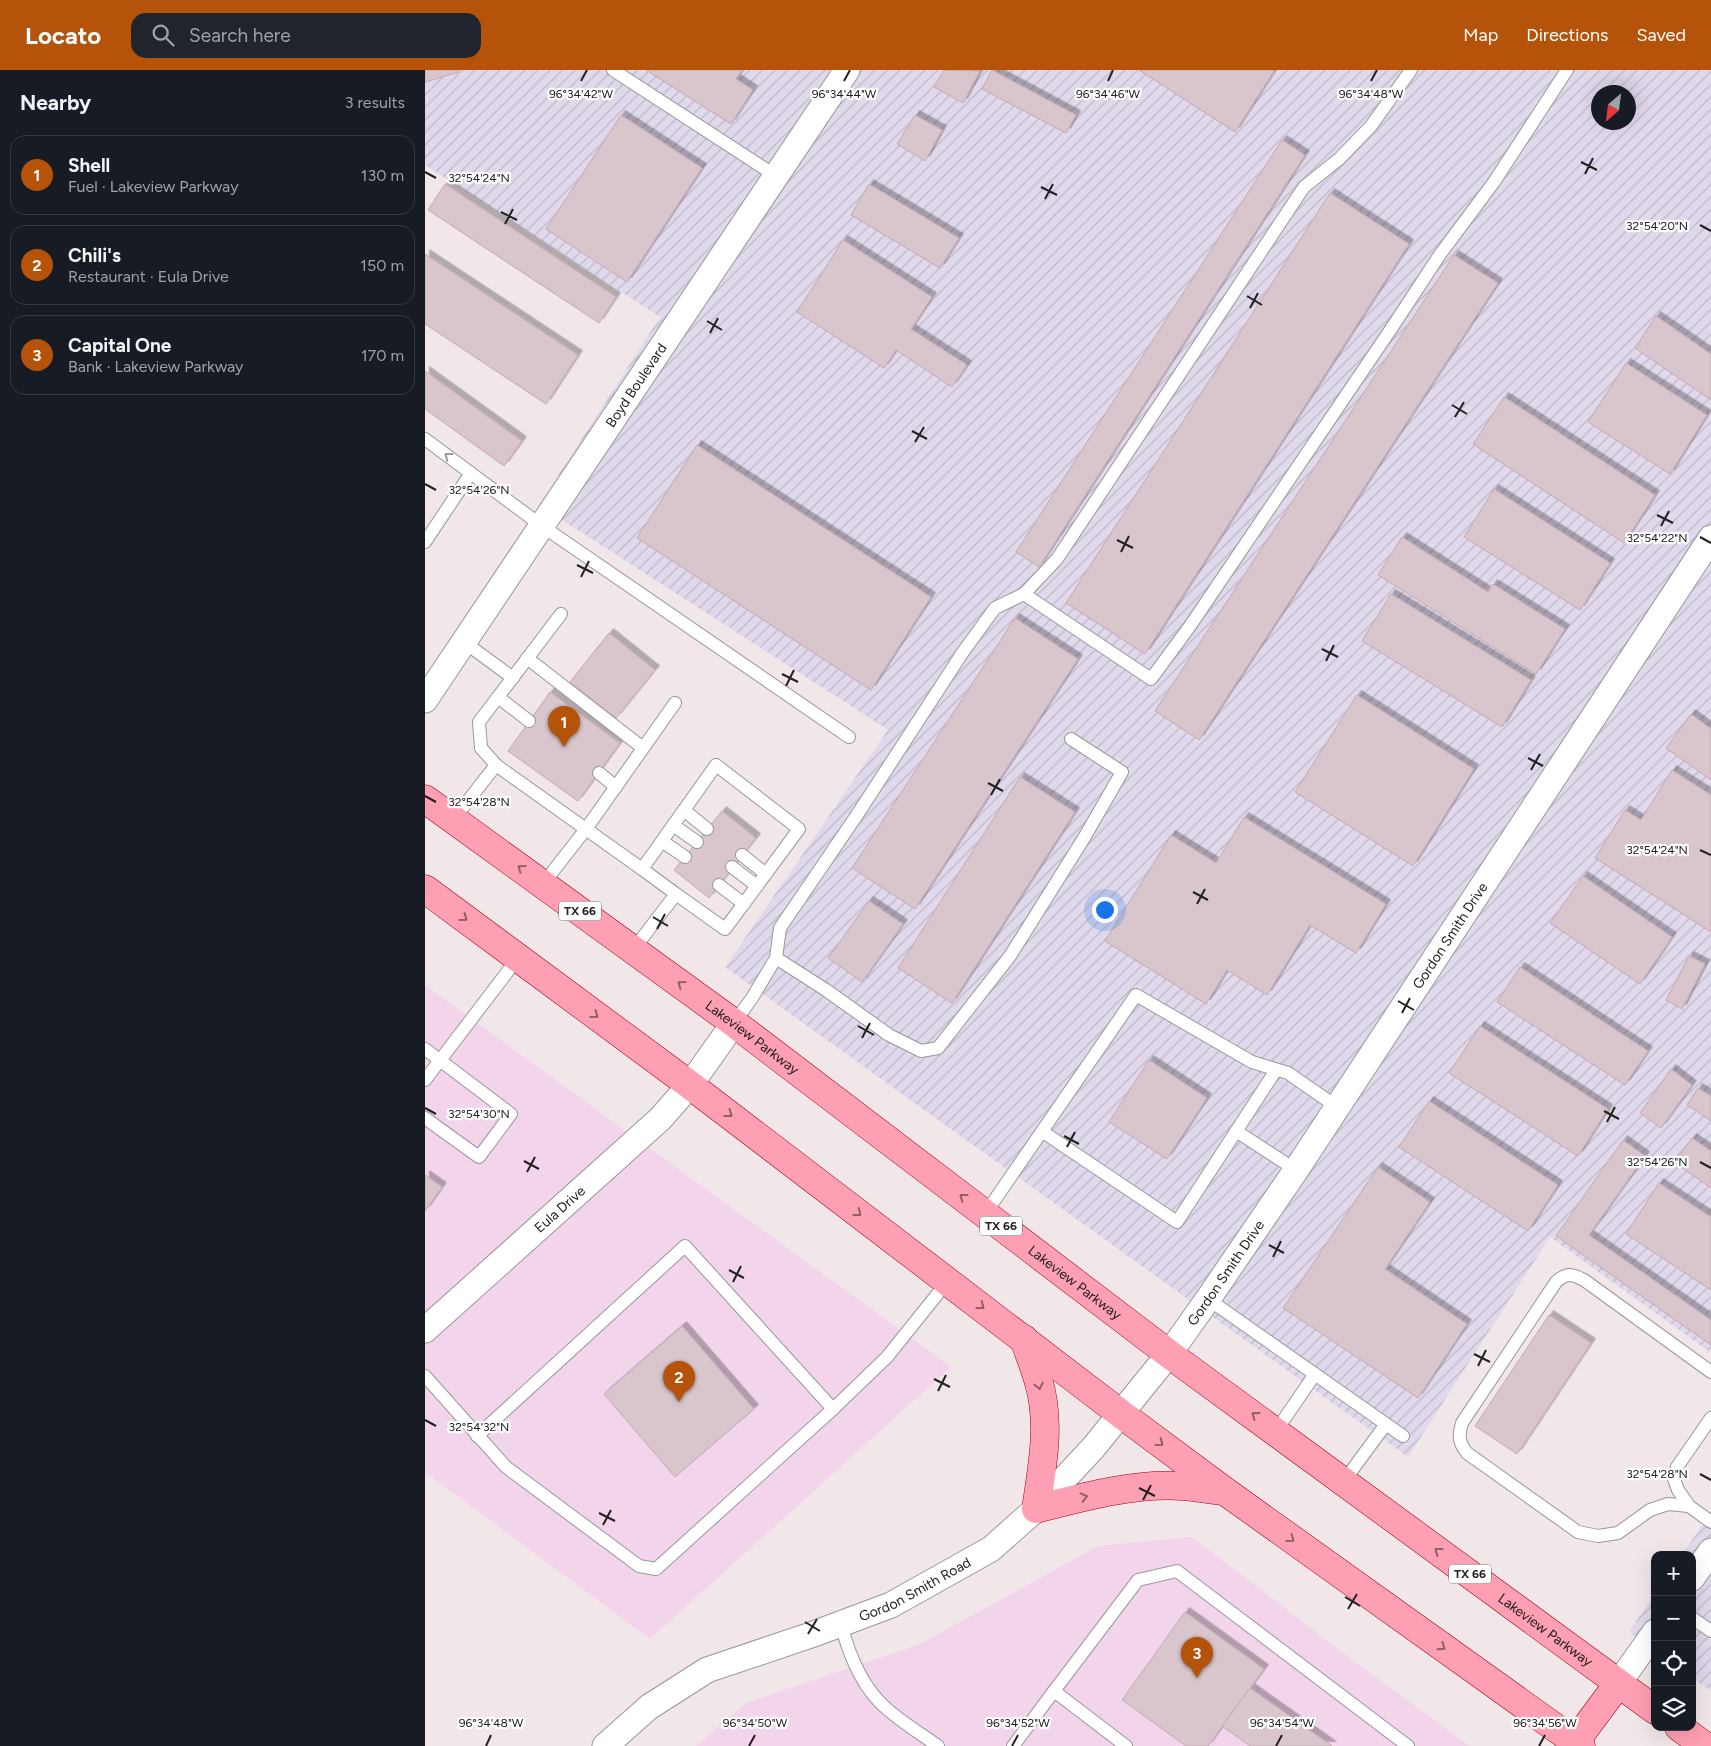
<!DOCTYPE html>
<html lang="en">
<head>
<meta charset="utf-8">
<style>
  :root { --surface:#171b24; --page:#20242c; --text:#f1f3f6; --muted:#9ea1a6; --line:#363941; --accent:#b45309 }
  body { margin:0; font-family:Figtree,sans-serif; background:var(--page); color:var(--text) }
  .controls { position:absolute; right:15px; bottom:15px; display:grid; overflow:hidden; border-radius:10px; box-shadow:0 5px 20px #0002 }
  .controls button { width:45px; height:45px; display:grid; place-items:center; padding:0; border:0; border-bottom:1px solid var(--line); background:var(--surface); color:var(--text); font:25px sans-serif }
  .compass { position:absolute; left:1166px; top:15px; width:45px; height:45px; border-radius:50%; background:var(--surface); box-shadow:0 5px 20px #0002; rotate:208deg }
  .you { position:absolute; left:679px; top:839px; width:18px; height:18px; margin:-12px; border:4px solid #fff; border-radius:50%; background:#1a73e8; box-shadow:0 0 0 8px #1a73e833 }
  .badge { display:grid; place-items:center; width:32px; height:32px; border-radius:50%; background:var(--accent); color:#fff; font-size:16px; font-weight:700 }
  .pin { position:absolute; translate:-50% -41px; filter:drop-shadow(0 1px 2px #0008) }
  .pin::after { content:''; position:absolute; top:26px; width:18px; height:15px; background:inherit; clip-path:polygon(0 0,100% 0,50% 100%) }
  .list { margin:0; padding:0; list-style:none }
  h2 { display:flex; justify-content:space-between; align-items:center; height:65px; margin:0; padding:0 20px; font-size:21px }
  h2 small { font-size:16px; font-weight:400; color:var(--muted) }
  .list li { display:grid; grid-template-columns:32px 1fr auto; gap:15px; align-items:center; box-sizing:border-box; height:80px; margin:0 10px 10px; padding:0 10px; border:1px solid var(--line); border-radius:15px }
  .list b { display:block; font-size:19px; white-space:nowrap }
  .list p { margin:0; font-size:16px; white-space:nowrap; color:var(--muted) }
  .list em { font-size:16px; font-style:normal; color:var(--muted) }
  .icon { flex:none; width:28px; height:28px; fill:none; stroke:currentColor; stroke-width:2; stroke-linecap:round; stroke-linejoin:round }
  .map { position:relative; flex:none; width:1286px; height:1676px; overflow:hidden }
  header { display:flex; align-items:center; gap:30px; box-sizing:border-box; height:70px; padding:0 25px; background:var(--accent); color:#fff }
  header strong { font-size:24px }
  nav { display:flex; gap:28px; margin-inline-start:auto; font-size:18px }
  .search { width:350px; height:45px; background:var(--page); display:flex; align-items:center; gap:12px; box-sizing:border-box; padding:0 18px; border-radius:15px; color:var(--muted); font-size:19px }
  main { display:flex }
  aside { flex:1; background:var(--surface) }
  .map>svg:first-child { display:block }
</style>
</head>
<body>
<header>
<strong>Locato</strong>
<div class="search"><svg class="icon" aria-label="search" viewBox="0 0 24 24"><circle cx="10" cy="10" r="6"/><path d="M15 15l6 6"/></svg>Search here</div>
<nav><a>Map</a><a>Directions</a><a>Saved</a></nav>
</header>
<main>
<aside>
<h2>Nearby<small>3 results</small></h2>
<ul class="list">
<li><span class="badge">1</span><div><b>Shell</b><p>Fuel · Lakeview Parkway</p></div><em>130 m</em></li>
<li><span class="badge">2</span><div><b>Chili's</b><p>Restaurant · Eula Drive</p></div><em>150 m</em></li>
<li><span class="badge">3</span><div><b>Capital One</b><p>Bank · Lakeview Parkway</p></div><em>170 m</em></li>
</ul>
</aside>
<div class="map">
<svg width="1286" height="1676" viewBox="0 0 1286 1676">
  <defs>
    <pattern id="industrial-furrows" width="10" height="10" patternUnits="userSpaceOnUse" patternTransform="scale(1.25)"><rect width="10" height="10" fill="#e0d8eb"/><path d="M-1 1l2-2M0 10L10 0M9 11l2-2" fill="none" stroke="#c0b9c9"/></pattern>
    <filter id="shadow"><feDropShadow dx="4.5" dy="-4.5" stdDeviation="0" flood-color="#0004"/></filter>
  </defs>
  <rect width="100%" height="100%" fill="#f2e7e8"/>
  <g fill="#f3d5eb">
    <path d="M0 915 526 1297 225 1569 0 1402Z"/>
    <path d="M767 1467 916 1581 1044 1676H271L321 1633 495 1574 673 1476Z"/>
  </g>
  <g fill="url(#industrial-furrows)" fill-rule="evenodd">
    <path d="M0 0H1286V1283L1125 1167 983 1387 300 897 463 660 114 435 235 247 0 95ZM1174 22H1204V52H1174Z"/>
    <path d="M1286 1442V1621L1267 1608V1485H1257Z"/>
    <path d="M1230 1524V1581L1204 1562Z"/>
  </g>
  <g fill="#d9c6cd" stroke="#c5a8b2" filter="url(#shadow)">
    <path d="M0 0H34V2L0 12Z"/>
    <path d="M221 0H317L311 9 328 20 306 54Z"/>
    <path d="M519 0 555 1 538 33 509 17Z"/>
    <path d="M567 0 651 45 641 63 557 19Z"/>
    <path d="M714 0H847L849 1 810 62Z"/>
    <path d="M196 45 277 98 202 212 121 159Z"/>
    <path d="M490 45 517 60 500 91 472 74Z"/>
    <path d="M857 70 880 85 614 497 591 482Z"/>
    <path d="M20 114 191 227 174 253 3 140Z"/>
    <path d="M444 114 534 168 515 198 426 145Z"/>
    <path d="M905 123 984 174 720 584 641 533Z"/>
    <path d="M418 170 507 227 486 259 542 295 527 317 471 280 459 298 372 242Z"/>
    <path d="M0 184 153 285 121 334 0 254Z"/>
    <path d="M1029 185 1073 213 774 670 730 641Z"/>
    <path d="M1231 246 1286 284V330L1210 278Z"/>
    <path d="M1201 293 1282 345 1245 404 1163 352Z"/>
    <path d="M0 301 97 371 79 396 0 339Z"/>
    <path d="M1079 327 1230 425 1199 473 1048 374Z"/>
    <path d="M272 375 506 527 446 620 212 468Z"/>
    <path d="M1069 419 1185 493 1155 540 1039 467Z"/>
    <path d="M977 467 1063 522 1068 514 1140 559 1111 604 953 505Z"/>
    <path d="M966 524 1106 610 1077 657 937 571Z"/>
    <path d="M590 548 653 589 490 839 427 798Z"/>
    <path d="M184 563 230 600 191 648 145 612Z"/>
    <path d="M125 622 195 673 153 731 83 681Z"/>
    <path d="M932 625 1049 699 988 796 870 722Z"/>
    <path d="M1266 644 1286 659V710L1241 678Z"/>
    <path d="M1247 700 1286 725V862L1170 788 1200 740 1216 750Z"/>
    <path d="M595 707 650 742 527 933 473 898Z"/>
    <path d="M297 741 331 768 284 828 249 800Z"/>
    <path d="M819 747 961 834 931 883 885 855 842 925 802 900 781 934 680 871 746 765 791 793Z"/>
    <path d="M1158 806 1247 867 1215 914 1125 853Z"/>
    <path d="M444 831 478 854 437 912 403 888Z"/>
    <path d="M1264 886 1280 894 1257 939 1241 930Z"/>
    <path d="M1095 897 1223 981 1200 1015 1072 932Z"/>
    <path d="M1055 956 1183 1039 1153 1086 1024 1003Z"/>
    <path d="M724 990 782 1028 742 1089 684 1052Z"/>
    <path d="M1246 999 1267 1015 1236 1058 1215 1043Z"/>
    <path d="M1273 1018 1286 1026V1051L1262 1035Z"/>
    <path d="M1004 1031 1133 1115 1103 1161 974 1077Z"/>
    <path d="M1267 1068 1286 1081V1118L1249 1092Z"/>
    <path d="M1198 1070 1220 1086 1164 1165 1286 1250V1275L1131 1166Z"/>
    <path d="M953 1097 1005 1132 960 1199 1042 1254 993 1328 858 1238Z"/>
    <path d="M0 1105 17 1117 0 1141Z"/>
    <path d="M1234 1113 1286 1147V1220L1201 1164Z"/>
    <path d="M1124 1245 1166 1273 1092 1384 1050 1356Z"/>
    <path d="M257 1256 329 1339 250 1407 179 1324Z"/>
    <path d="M760 1542 839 1599 783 1676H761L697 1630Z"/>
    <path d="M825 1618 907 1676H825L797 1656Z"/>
  </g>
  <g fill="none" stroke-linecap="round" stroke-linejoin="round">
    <defs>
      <g id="lane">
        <path d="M188 0 351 106"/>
        <path d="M0 369 117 456 424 667"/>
        <path d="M0 472 46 403"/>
        <path d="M599 524 726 609 765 556 968 256 1016 183 1069 112 1142 0"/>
        <path d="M39 572 88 608"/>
        <path d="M102 588 218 678"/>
        <path d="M73 627 104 651"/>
        <path d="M71 695 56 678 54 652 136 544"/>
        <path d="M174 703 191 717"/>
        <path d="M259 740 282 759"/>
        <path d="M28 750 71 695 217 799"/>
        <path d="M248 755 272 772"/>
        <path d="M237 771 260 787"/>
        <path d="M317 785 341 804"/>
        <path d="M307 797 332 816"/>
        <path d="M118 814 161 759 250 633"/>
        <path d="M294 815 319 834"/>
        <path d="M208 880 251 824 217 799 291 695 374 759 300 859 251 824"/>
        <path d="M351 888 401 920 464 965 496 981 513 978 585 886 659 768 697 702 646 669"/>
        <path d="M309 953 327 928 351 888 355 858 432 745 538 582 570 538 599 524 632 489 879 117 914 89 946 56 986 0"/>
        <path d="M0 979 86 1044 54 1087 0 1048"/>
        <path d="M0 1010 93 888"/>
        <path d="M811 1061 871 1100"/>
        <path d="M618 1062 752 1152 851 1000"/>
        <path d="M560 1144 711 925 827 992 863 1003 912 1037"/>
        <path d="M783 1229 978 1366"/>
        <path d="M0 1306 81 1397 214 1496 231 1499 408 1339 462 1287 523 1211"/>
        <path d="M1286 1348 1252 1397 1249 1409 1253 1420 1264 1436 1286 1452"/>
        <path d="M851 1361 890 1304"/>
        <path d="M52 1366 260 1176 408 1339"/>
        <path d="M919 1411 961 1354"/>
        <path d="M1264 1436 1243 1434 1225 1440 1193 1463 1173 1466 1153 1462 1042 1383C1034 1373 1033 1366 1037 1353L1131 1212C1142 1202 1147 1204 1159 1210L1286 1302"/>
        <path d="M1267 1548 1286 1561"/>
        <path d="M416 1554C424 1585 437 1618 462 1639 478 1653 496 1664 513 1676"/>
        <path d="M588 1676 629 1621"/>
        <path d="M701 1676 629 1621 713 1510 752 1501 983 1676"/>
      </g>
      <g id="street">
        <path id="s1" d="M0 630 422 0"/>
        <path id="s2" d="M0 1260 235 1049 265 1015 309 953"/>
        <path d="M1267 1508 1286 1481"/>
        <path d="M1193 1614 1230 1562"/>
        <path id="s3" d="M180 1676 224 1637 282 1600 386 1565 466 1535 566 1479 611 1439 668 1378 744 1284 783 1229 871 1100 1286 468"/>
      </g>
      <g id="primary">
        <path id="s4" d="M0 729 309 953 744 1284 1230 1640"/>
        <path d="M0 819 265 1015 696 1344 801 1422 1156 1676"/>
        <path d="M599 1269C604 1284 610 1298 614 1313 626 1354 617 1398 611 1439 658 1427 708 1413 757 1416 771 1417 785 1420 799 1421"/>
        <path d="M1254 1657 1280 1676"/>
        <path d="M1150 1672 1193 1614"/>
      </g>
    </defs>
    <use href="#lane" stroke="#989898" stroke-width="14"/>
    <use href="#street" stroke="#989898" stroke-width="27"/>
    <use href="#primary" stroke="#9e0011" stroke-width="29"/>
    <use href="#lane" stroke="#fff" stroke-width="12"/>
    <use href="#street" stroke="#fff" stroke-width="25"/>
    <use href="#primary" stroke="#ff9fb3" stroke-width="28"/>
  </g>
  <defs><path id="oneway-chevron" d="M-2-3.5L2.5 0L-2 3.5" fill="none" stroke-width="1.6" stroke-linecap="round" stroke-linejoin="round" transform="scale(1.25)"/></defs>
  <use stroke="#9b9b9b" href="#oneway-chevron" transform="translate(23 386) rotate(-143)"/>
  <g stroke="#90606a">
    <use href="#oneway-chevron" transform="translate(96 798) rotate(-144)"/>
    <use href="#oneway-chevron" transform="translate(39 848) rotate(36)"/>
    <use href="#oneway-chevron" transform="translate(256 914) rotate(-144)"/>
    <use href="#oneway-chevron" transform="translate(170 945) rotate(36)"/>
    <use href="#oneway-chevron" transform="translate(304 1044) rotate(37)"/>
    <use href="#oneway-chevron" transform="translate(538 1127) rotate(-143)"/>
    <use href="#oneway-chevron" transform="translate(433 1143) rotate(37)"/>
    <use href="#oneway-chevron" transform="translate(556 1236) rotate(38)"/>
    <use href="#oneway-chevron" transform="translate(614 1316) rotate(77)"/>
    <use href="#oneway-chevron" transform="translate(830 1345) rotate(-144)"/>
    <use href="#oneway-chevron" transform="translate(735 1373) rotate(36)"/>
    <use href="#oneway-chevron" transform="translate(659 1427) rotate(-14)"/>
    <use href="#oneway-chevron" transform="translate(866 1469) rotate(36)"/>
    <use href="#oneway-chevron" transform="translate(1013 1481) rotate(-143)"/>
    <use href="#oneway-chevron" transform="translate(1017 1577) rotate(35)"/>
  </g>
  <path fill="none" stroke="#212121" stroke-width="2" d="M156 11 162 0M419 11 425 0M683 11 688 0M946 11 952 0M1156 92 1172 100M0 102 11 108M1160 104 1168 88M616 117 632 125M620 129 628 114M76 142 92 150M80 154 88 139M1275 155 1286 161M822 226 837 235M825 238 833 223M282 251 297 260M285 263 293 248M1027 335 1042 344M1030 347 1039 332M487 361 502 369M490 372 499 357M0 414 11 420M1232 445 1248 453M1236 456 1244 441M1275 467 1286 473M692 470 708 478M696 482 704 466M152 495 168 503M156 507 164 491M897 579 913 587M901 591 909 575M357 604 373 612M361 616 369 600M1103 688 1118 696M1106 700 1115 684M563 713 578 721M566 725 575 709M0 726 11 732M1275 780 1286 785M768 822 783 830M772 834 780 819M228 847 243 856M232 859 240 844M973 931 989 940M977 943 985 928M433 956 449 965M437 968 445 953M0 1038 11 1044M1179 1041 1194 1049M1182 1052 1190 1037M639 1066 654 1074M642 1077 650 1062M99 1091 114 1099M1275 1092 1286 1098M102 1102 110 1087M844 1175 859 1183M848 1187 856 1171M304 1200 319 1208M308 1212 316 1196M1049 1284 1065 1292M1053 1296 1061 1280M509 1309 525 1317M513 1321 521 1305M0 1350 11 1356M1275 1404 1286 1410M714 1418 730 1426M718 1430 726 1415M174 1443 190 1451M178 1455 186 1440M920 1527 935 1536M923 1539 932 1524M380 1552 395 1561M383 1564 392 1549M61 1676 66 1665M324 1676 330 1665M587 1676 593 1665M851 1676 857 1665M1114 1676 1120 1665"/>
  <g text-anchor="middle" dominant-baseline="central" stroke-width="4.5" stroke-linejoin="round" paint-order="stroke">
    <g fill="#fff" stroke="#646464" stroke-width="1">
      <rect x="134" y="831.5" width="42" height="19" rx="4"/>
      <rect x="555" y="1146.5" width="42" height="19" rx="4"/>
      <rect x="1024" y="1494.5" width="42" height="19" rx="4"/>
    </g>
    <g font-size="12" font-weight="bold" fill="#212121">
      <text x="155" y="841">TX 66</text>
      <text x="576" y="1156">TX 66</text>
      <text x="1045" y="1504">TX 66</text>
    </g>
    <g font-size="14" fill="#212121" stroke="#fff">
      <text stroke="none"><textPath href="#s1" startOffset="379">Boyd Boulevard</textPath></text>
      <text stroke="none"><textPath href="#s3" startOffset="1206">Gordon Smith Drive</textPath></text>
      <text stroke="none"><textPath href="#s4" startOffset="405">Lakeview Parkway</textPath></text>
      <text stroke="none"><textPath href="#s2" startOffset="181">Eula Drive</textPath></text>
      <text stroke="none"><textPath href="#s3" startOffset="801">Gordon Smith Drive</textPath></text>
      <text stroke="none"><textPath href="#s4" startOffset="810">Lakeview Parkway</textPath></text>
      <text stroke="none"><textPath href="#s3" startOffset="351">Gordon Smith Road</textPath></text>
      <text stroke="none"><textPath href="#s4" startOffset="1395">Lakeview Parkway</textPath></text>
    </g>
  </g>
  <g font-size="12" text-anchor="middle" fill="#212121" stroke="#fff" stroke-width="4.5" stroke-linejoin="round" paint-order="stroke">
    <text x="156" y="28">96°34'42"W</text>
    <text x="419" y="28">96°34'44"W</text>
    <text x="683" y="28">96°34'46"W</text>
    <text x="946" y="28">96°34'48"W</text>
    <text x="54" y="112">32°54'24"N</text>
    <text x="1232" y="160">32°54'20"N</text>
    <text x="54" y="424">32°54'26"N</text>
    <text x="1232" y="472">32°54'22"N</text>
    <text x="54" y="736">32°54'28"N</text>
    <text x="1232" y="784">32°54'24"N</text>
    <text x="54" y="1048">32°54'30"N</text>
    <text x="1232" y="1096">32°54'26"N</text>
    <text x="54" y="1361">32°54'32"N</text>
    <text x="1232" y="1408">32°54'28"N</text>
    <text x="66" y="1657">96°34'48"W</text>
    <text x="330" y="1657">96°34'50"W</text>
    <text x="593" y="1657">96°34'52"W</text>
    <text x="857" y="1657">96°34'54"W</text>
    <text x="1120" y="1657">96°34'56"W</text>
  </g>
</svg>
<div class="controls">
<button>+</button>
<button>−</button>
<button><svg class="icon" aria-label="locate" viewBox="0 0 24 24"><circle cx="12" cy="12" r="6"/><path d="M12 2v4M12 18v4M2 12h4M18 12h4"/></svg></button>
<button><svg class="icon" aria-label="layers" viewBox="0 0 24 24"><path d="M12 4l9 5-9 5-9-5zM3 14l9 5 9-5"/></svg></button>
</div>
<svg class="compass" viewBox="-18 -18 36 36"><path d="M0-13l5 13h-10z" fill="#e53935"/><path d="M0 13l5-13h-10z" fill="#9ea1a6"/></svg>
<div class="you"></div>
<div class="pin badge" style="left:139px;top:677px">1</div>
<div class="pin badge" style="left:254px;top:1332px">2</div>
<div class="pin badge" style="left:772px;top:1608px">3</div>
</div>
</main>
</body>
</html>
